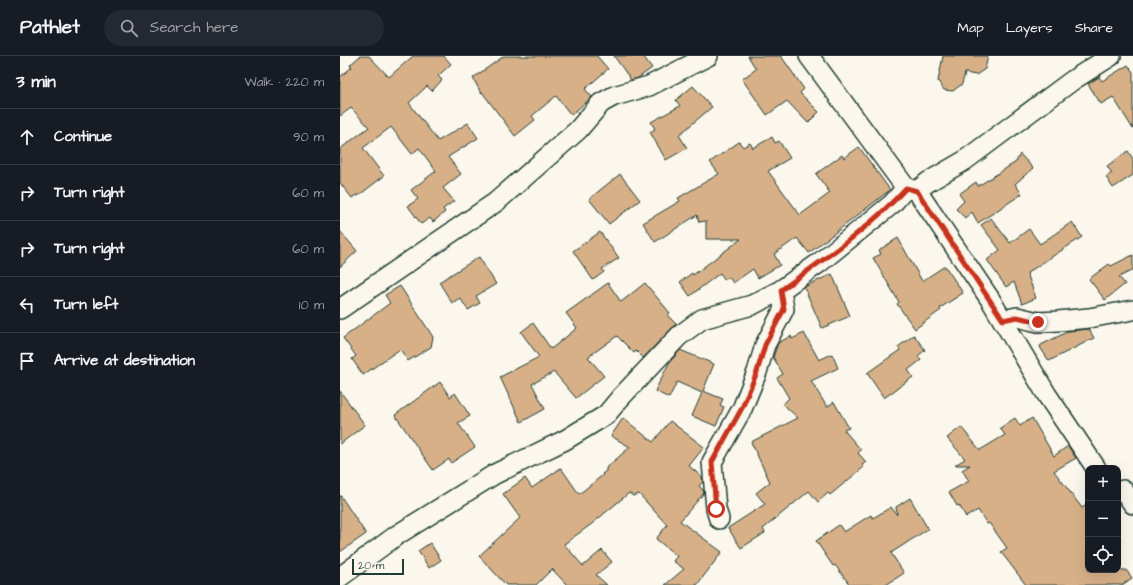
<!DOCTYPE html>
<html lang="en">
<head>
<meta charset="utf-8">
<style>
  :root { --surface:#171b24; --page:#242831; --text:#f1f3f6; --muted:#9ea1a6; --line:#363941 }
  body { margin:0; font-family:"Architects Daughter",sans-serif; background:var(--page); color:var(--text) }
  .controls { position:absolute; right:12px; bottom:12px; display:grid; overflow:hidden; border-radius:8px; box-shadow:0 4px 16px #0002 }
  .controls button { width:36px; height:36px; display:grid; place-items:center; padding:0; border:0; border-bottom:1px solid var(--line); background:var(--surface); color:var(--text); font:20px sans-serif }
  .scale { position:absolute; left:12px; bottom:10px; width:52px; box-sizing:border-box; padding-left:4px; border:2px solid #1f3d34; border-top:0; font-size:11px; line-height:14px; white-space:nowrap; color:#1f3d34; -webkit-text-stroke:3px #fbf7ec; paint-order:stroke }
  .stop { position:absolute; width:12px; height:12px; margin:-9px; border:3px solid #c8321e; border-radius:50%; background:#fff }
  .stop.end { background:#c8321e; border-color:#fff; box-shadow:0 1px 4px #0008 }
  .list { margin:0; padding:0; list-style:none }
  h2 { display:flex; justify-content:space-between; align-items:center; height:52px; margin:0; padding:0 16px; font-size:17px }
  h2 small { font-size:13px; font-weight:400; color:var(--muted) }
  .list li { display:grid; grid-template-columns:26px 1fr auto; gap:12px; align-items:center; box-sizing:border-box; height:56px; padding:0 16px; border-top:1px solid var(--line) }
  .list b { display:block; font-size:15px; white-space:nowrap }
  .list em { font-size:13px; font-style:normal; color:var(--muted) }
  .icon { flex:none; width:22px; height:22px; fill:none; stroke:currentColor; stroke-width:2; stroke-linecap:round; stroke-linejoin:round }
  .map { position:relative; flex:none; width:793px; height:529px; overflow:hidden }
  header { display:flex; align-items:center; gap:24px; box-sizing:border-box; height:56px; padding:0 20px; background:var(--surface); border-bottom:1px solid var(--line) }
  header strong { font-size:19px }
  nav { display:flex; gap:22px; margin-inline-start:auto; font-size:14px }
  .search { width:280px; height:36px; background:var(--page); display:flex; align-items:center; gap:10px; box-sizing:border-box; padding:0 14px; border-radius:22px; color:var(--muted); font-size:15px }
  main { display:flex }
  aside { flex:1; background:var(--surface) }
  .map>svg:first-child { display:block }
</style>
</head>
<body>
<header>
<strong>Pathlet</strong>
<div class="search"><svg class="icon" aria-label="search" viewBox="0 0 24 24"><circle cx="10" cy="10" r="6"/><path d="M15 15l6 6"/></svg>Search here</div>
<nav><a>Map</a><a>Layers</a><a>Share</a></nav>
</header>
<main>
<aside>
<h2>3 min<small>Walk · 220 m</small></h2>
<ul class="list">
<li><svg class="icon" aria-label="ahead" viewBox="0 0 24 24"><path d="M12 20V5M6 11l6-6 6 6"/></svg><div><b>Continue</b></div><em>90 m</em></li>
<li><svg class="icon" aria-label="right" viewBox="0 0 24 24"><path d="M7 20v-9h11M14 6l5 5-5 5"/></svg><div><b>Turn right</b></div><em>60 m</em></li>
<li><svg class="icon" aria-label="right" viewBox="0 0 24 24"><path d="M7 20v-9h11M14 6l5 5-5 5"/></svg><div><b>Turn right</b></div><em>60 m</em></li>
<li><svg class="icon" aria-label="left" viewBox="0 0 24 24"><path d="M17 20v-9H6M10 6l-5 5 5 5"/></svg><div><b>Turn left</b></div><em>10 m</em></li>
<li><svg class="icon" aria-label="arrive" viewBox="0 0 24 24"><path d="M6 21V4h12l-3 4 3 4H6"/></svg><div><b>Arrive at destination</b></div></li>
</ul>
</aside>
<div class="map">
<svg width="793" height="529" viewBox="0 0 793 529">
  <rect width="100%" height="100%" fill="#fbf7ec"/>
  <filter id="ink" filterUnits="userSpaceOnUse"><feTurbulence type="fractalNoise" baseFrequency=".025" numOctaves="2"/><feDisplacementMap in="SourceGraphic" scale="8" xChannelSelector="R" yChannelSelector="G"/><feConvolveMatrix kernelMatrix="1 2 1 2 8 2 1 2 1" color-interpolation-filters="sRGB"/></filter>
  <g filter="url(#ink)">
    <g fill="#d7b088" stroke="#1f3d34">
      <path d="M20 0H29L49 21 73 0H104L111 8 98 20 102 24 92 35 87 30 69 47 98 85 128 67 138 82 108 101 121 118 103 132 114 145 103 153 105 156 93 166 90 162 81 168 68 150 78 143 71 134 96 115 79 92 72 98 51 71 23 92 44 120 18 140 16 139 12 142 0 127V93L29 71 11 52 0 60V21L12 11 10 9Z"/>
      <path d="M164 0H257L268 13 245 33 252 41 231 59 216 40 192 60 195 64 175 80 142 36 141 37 133 22Z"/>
      <path d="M274 0H303L312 12 298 22 291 24Z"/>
      <path d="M408 0H441L464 33 460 37 479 56 468 67 447 45 427 59 402 23 416 13Z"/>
      <path d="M603 0H648L645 13 636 19 625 17 622 28 613 35 604 34 598 25Z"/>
      <path d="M788 9 793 16V73L773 41 761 48 748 28 759 21 762 25Z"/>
      <path d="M353 30 372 51 339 79 347 92 326 104 310 76 315 73 311 66 340 50 336 44Z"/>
      <path d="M432 81 435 87 439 85 450 102 428 115 460 159 490 137 476 118 502 99 504 102 519 91 550 134 469 197 457 182 434 198 440 209 418 222 413 213 393 227 389 221 385 224 380 217 350 240 340 226 352 217 353 219 401 183H366V165L359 166 357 159 315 186 303 167 340 145 338 142 379 118 370 106 399 86 403 91 410 87 413 92Z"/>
      <path d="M788 95 793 103V119L773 132 766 121 772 117 767 110Z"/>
      <path d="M680 98 693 112 675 128 682 138 638 167 632 156 625 162 616 153 624 145 619 138 636 126 638 130 676 106Z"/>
      <path d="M280 118 300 144 269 168 249 143Z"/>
      <path d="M651 162 670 187 689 173 700 188 732 166 742 181 687 217 696 242 682 248 674 226 666 231 647 204 660 194 641 169Z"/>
      <path d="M0 175 17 195 0 211Z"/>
      <path d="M260 176 279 202 262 213 264 216 253 224 233 195Z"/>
      <path d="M558 182 582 225 605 210 623 237 600 252 601 254 575 273 557 248 559 246 533 202 541 198 539 194Z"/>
      <path d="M793 199V214L779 221 785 228 765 244 749 223 769 208 771 210Z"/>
      <path d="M139 201 156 228 136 240 140 247 128 254 120 242 112 247 99 226Z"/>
      <path d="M492 218 510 260 482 272 464 231Z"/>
      <path d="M268 227 281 246 305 227 330 257 327 259 336 268 303 302 296 295 294 297 277 280 248 301 264 320 236 342 214 316 192 328 205 353 181 366 160 321 199 301 181 276 193 267 211 293 237 272 226 257Z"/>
      <path d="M60 230 93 281 91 291 68 305 60 293 23 319 12 303 16 300 3 282 50 247 45 239Z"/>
      <path d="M749 273 754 282 709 305 700 291 701 289 729 275Z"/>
      <path d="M464 277 479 304 492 298 498 312 471 325 487 351 494 346 509 372 504 374 521 394 518 397 526 406 522 409 524 411 490 439 488 437 478 446 469 435 423 473 425 477 401 492 388 472 425 448 416 437 430 426 411 386 458 362 443 348 449 342 437 322 443 318 433 301 438 287 451 280 452 283Z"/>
      <path d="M574 279 585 294 578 300 581 304 568 314 573 321 544 342 527 317 560 294 558 291Z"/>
      <path d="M340 294 374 308 363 335 383 343 380 349 384 351 376 370 352 360 362 337 337 326 329 342 315 335 329 307Z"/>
      <path d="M100 326 110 341 115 337 130 360 118 367 135 391 111 407 109 403 93 414 55 359Z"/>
      <path d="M0 335 25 369 0 388Z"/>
      <path d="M283 362 313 386 330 365 364 391 349 410 362 421 363 426 359 430 363 434 364 437 340 465 382 496 357 529H325L344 513 333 505 337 500 316 483 327 469 299 438 293 440 289 437 253 467 224 488 243 510 262 494 272 506 256 519 267 529H227L212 513 196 529H166L139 500 180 462 163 438 185 422 192 432 221 412 239 438 263 419 262 418 266 415V412L290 391 271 380Z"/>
      <path d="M675 362 680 370 692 362 714 400 728 390 736 402 714 415 742 452 748 448V514H786L792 522 782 529H686L661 496 667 492 649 467 647 468 638 454 626 461 619 449 617 450 609 436 629 425 622 414 630 409H615L625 403 607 382 621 371 640 394 665 379 660 372Z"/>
      <path d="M0 439 26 478 0 496Z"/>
      <path d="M570 442 588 473 551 497 564 517 546 529H510L495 509 493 510 476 485 499 469 504 476 531 459 533 462 551 451 557 459 556 451Z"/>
      <path d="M90 487 101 504 89 512 78 495Z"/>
    </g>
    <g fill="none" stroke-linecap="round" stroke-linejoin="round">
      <defs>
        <g id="minor">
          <path d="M469 0 566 132 577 135 650 243 707 339 756 412"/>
          <path d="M577 135 588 126 624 105 733 24 771 0"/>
          <path d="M0 253 156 146 238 74 261 47 274 40 309 30 368 0"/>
          <path d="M663 264 677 261 698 266 718 265 749 262 793 254"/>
          <path d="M783 434 793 448"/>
          <path d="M379 463 376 453 372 406 402 353 417 316 425 289 444 253 441 234"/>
          <path d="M0 521 57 479 155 418 225 384 266 359 281 341 339 280 362 263 412 249 441 234 479 207 552 148 566 132"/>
        </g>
      </defs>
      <use href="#minor" stroke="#1f3d34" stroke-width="22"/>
      <use href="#minor" stroke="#fbf7ec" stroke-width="19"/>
    </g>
  </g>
  <g fill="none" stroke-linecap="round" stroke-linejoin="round" filter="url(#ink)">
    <path stroke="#c8321e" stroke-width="5" d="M376 453 372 406 402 352 417 316 425 289 444 253 441 234C483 204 531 171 566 132L577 135 663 264 677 261 698 266"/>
  </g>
</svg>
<div class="controls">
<button>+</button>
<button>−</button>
<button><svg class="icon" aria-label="locate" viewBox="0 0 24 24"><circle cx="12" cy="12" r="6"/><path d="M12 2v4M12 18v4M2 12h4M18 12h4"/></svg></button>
</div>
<div class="scale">20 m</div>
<div class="stop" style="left:376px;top:453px"></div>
<div class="stop end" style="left:698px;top:266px"></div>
</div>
</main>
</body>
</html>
